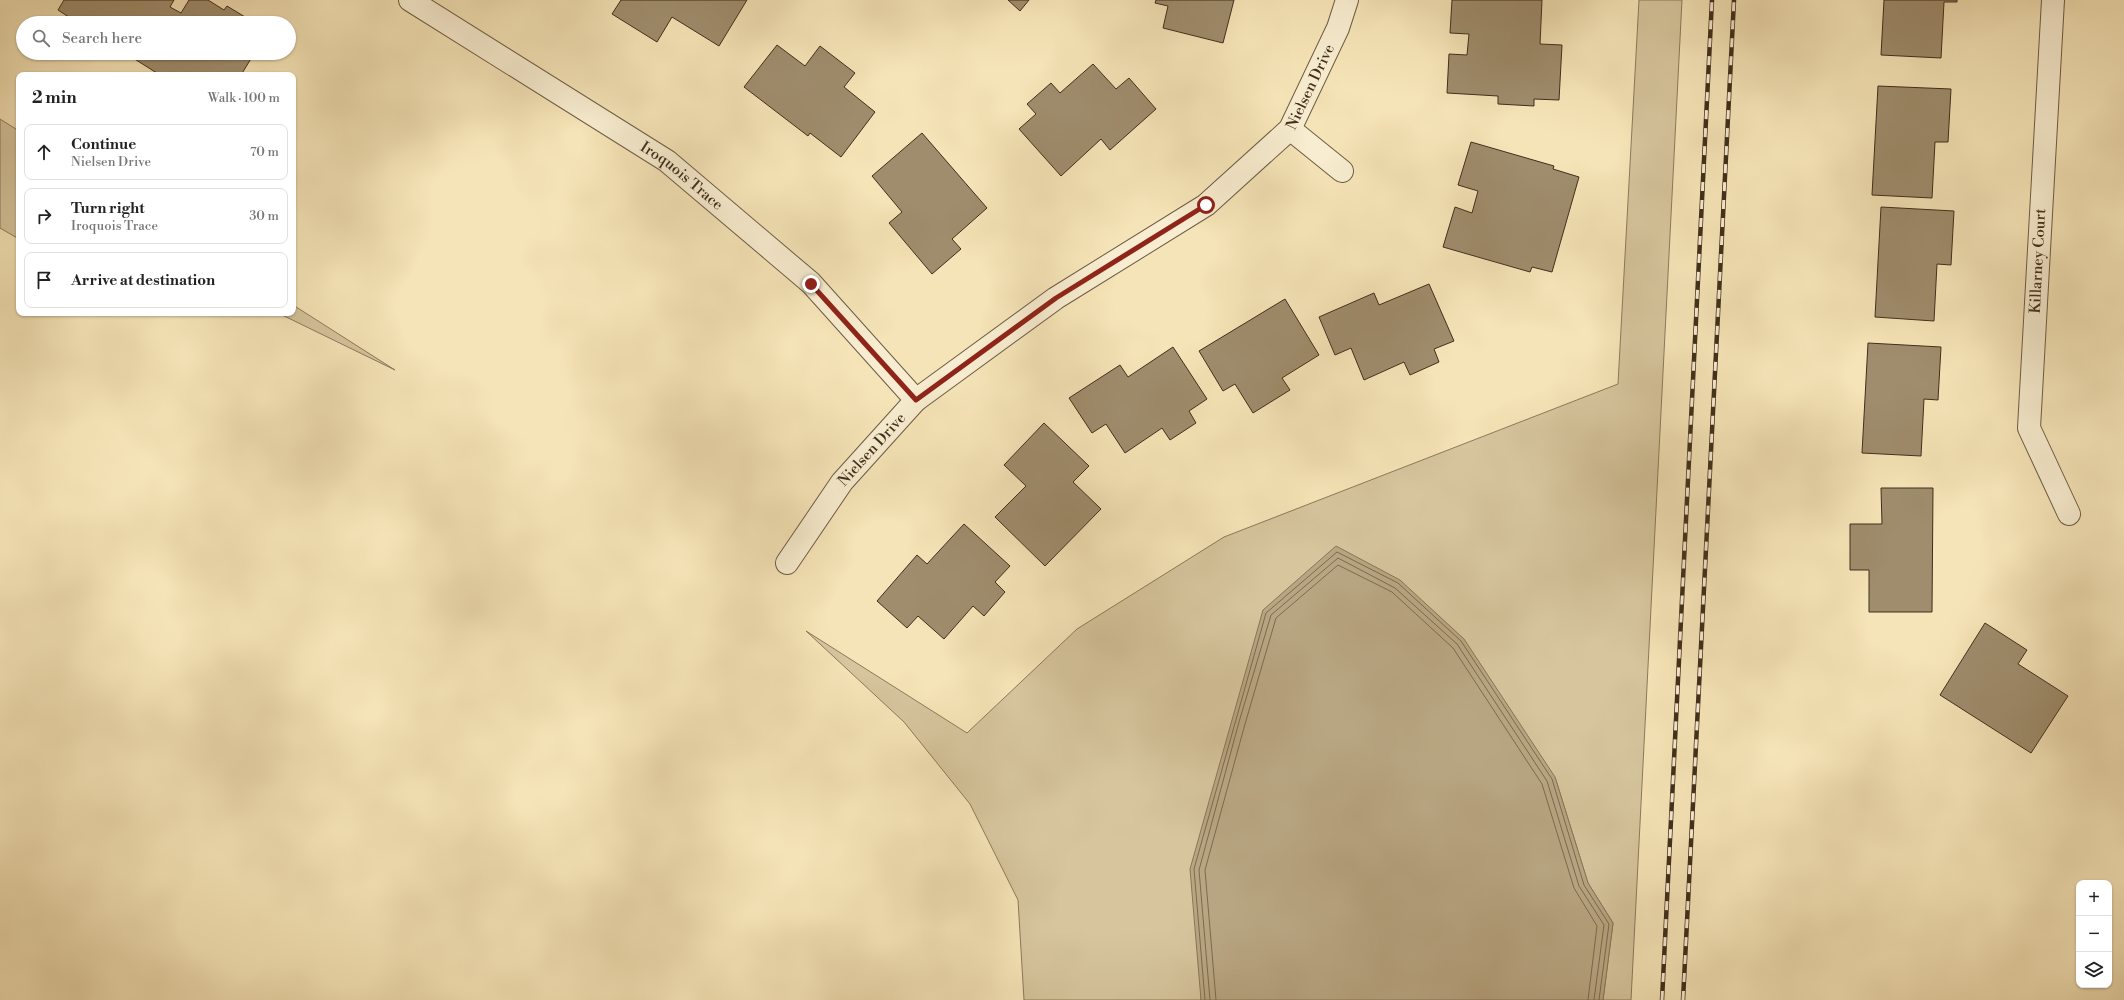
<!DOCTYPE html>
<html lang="en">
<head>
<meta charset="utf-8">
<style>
  :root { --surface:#fff; --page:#f2f2f2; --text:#222; --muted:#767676; --line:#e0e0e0 }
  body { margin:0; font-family:"Libre Bodoni",serif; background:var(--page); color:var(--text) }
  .controls { position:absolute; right:12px; bottom:12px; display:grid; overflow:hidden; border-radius:8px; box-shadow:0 1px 3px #0004 }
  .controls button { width:36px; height:36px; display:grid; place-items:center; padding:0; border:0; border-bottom:1px solid var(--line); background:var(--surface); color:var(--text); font:20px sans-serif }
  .stop { position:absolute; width:12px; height:12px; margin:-9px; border:3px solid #8f2418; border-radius:50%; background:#fff }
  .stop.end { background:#8f2418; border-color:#fff; box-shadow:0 1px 4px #0008 }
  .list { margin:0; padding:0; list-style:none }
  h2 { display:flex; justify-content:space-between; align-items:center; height:52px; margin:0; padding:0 16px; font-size:17px }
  h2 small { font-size:13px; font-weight:400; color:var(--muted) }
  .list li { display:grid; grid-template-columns:26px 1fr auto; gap:12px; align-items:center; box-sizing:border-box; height:56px; margin:0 8px 8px; padding:0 8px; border:1px solid var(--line); border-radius:8px }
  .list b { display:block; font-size:15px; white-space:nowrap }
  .list p { margin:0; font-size:13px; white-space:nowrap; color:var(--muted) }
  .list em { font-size:13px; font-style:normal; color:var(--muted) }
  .icon { flex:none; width:22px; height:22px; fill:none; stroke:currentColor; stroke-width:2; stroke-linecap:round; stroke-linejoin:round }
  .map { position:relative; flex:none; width:2124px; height:1000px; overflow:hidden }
  .search { position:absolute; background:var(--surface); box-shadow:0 1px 3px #0004; left:16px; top:16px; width:280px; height:44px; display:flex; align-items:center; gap:10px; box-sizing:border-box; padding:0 14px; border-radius:22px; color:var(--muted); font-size:15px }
  .panel { position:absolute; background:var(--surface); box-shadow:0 1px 3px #0004; left:16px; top:72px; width:280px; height:244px; border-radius:8px }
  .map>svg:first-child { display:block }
</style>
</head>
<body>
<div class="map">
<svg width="2124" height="1000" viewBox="0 0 2124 1000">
  <rect width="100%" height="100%" fill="#f5e4b7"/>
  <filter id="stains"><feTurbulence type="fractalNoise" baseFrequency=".005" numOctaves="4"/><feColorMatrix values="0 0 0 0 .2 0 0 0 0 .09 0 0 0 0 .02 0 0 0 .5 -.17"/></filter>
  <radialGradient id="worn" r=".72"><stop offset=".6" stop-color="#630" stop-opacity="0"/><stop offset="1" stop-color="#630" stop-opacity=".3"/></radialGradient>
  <g fill="#d6c59d" stroke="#8c7a5c">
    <path d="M1639 0H1682L1631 1000H1603L1613 923 1588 883 1555 777 1201 990V1000H1024L1018 900 970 804 904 722 806 631 967 733 1077 629 1224 537 1618 384Z"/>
    <path d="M0 119 19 131V239L0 228Z"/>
    <path d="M293 305 395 370 278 313H293Z"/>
  </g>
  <path fill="#b8a682" stroke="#887659" d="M1336 546 1400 580 1464 639 1555 777 1588 883 1613 923 1603 1000H1201L1190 869 1263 610Z"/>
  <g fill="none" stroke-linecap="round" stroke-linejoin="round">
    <g stroke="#7c6a4f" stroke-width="1">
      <path d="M1205 1000 1194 869 1266 613 1337 552 1398 583 1461 641 1552 779 1584 885 1609 924 1599 1000"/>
      <path d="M1210 1000 1199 870 1239 722 1271 615 1338 558 1395 588 1457 644 1547 781 1579 886 1604 925 1594 1000"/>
      <path d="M1216 1000 1205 870 1245 724 1276 618 1338 565 1392 592 1453 648 1542 784 1574 888 1597 926 1588 1000"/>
    </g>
  </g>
  <g fill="#9f8d6d" stroke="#412e1c">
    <path d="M64 0H174L170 7 181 13 189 0H208L224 10 227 6 255 23H78L58 10Z"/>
    <path d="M621 0H747L719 46 672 17 657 42 612 14Z"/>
    <path d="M1008 0H1029L1020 11Z"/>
    <path d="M1156 0H1234L1223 43 1163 28 1168 6 1155 3Z"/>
    <path d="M1452 0H1542L1540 44 1562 45 1559 100 1534 99V106L1498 104V96L1447 93 1449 54 1467 55 1469 34 1450 33Z"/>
    <path d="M1884 0H1957V2H1944L1941 58 1881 55Z"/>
    <path d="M777 45 805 66 820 46 855 73 844 87 875 112 841 157 810 133 808 136 744 87Z"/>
    <path d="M125 53H247L252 57 241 75H160Z"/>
    <path d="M1093 64 1116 89 1129 78 1156 109 1110 150 1101 139 1061 176 1019 129 1036 114 1027 104 1051 83 1060 93Z"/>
    <path d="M1878 86 1951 89 1948 142H1935L1932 198 1872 195Z"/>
    <path d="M922 133 987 208 952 239 961 249 932 274 889 223 902 212 872 176Z"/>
    <path d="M1471 142 1554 166 1553 169 1579 177 1552 272 1532 267 1530 272 1443 247 1455 207 1472 213 1478 191 1458 185Z"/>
    <path d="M1881 207 1954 211 1951 265 1937 264 1934 321 1875 317Z"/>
    <path d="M1429 284 1454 341 1434 349 1439 362 1410 375 1404 362 1364 380 1351 348 1335 355 1319 317 1374 293 1379 305Z"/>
    <path d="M1285 299 1319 355 1282 378 1290 390 1253 413 1235 384 1223 391 1199 351Z"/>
    <path d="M1868 343 1941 347 1938 400 1924 399 1921 456 1862 453Z"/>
    <path d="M1173 347 1207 399 1189 411 1196 423 1170 440 1162 428 1125 453 1106 424 1092 433 1069 398 1120 365 1128 377Z"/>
    <path d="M1044 423 1089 466 1073 482 1101 509 1045 566 995 517 1026 486 1004 465Z"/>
    <path d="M1881 488H1933L1932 612H1869V570H1850V524H1882Z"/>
    <path d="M964 524 1010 566 995 582 1005 592 984 616 973 606 944 639 918 616 907 628 877 601 917 555 927 564Z"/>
    <path d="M1985 623 2027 650 2018 664 2068 696 2031 753 1940 695Z"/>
  </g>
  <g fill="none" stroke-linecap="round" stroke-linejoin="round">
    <defs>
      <g id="minor">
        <path id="s1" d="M410 0 667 161 811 283 916 400"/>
        <path d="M2053 0 2029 428 2069 514"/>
        <path d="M1290 129 1342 171"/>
        <path id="s2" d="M787 563 842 482 916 400 1056 298 1206 205 1290 129 1338 28 1347 0"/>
      </g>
    </defs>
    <use href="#minor" stroke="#6e5c43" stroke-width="24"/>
    <use href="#minor" stroke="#f8edd0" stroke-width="22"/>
    <defs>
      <g id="rail">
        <path d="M1662 1000 1712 0"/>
        <path d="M1683 1000 1734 0"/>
      </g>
    </defs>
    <use href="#rail" stroke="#412e1c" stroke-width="4.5"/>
    <use href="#rail" stroke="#f8edd0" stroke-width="3" stroke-dasharray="9" stroke-linecap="butt"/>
  </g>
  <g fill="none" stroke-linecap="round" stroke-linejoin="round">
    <path stroke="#8f2418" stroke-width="5" d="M811 284 916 400 1056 298 1206 205"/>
  </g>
  <g text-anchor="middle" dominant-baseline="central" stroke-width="3.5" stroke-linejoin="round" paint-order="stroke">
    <g font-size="15" fill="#412e1c" stroke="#f8edd0">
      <text stroke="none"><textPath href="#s2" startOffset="718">Nielsen Drive</textPath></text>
      <text stroke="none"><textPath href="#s1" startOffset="324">Iroquois Trace</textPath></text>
      <text transform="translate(2038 261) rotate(-87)">Killarney Court</text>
      <text stroke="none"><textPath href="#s2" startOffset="142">Nielsen Drive</textPath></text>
    </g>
  </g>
  <rect width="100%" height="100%" filter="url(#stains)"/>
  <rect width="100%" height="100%" fill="url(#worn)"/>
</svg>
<div class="controls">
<button>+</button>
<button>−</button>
<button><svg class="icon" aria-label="layers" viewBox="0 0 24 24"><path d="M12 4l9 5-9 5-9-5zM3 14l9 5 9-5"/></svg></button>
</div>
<div class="stop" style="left:1206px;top:205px"></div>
<div class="stop end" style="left:811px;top:284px"></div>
<div class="search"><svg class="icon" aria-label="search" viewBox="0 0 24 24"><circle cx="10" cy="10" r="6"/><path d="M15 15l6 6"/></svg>Search here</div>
<section class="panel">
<h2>2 min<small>Walk · 100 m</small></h2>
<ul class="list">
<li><svg class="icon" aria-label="ahead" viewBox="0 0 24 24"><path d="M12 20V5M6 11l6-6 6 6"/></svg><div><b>Continue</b><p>Nielsen Drive</p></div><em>70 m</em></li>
<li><svg class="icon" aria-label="right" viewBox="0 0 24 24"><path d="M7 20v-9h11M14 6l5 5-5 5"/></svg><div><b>Turn right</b><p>Iroquois Trace</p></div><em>30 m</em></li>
<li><svg class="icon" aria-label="arrive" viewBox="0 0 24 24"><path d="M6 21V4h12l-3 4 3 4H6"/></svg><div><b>Arrive at destination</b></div></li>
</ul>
</section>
</div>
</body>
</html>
